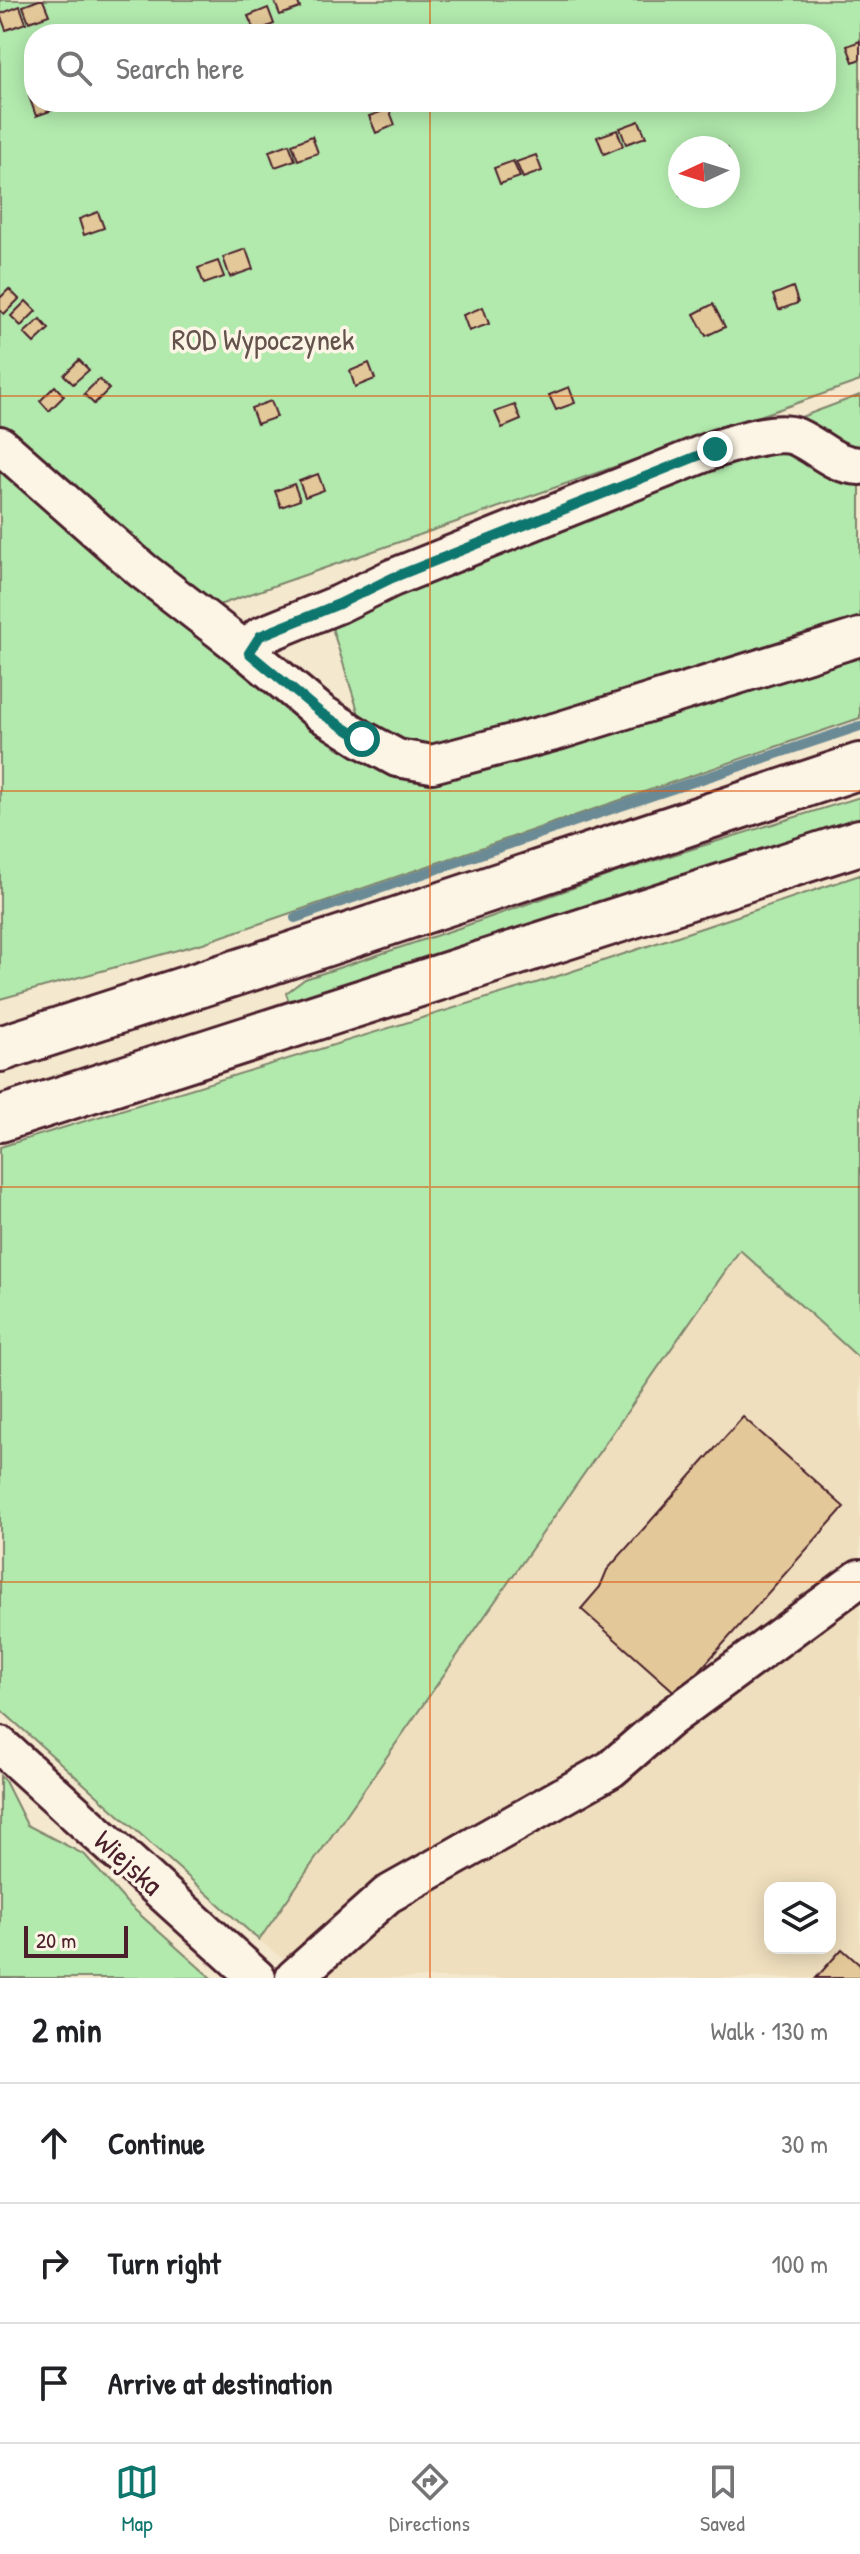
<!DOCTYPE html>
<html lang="en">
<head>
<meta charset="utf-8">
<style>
  :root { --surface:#fff; --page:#f6f6f6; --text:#202124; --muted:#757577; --line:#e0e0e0; --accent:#0f766e }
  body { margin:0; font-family:"Patrick Hand",sans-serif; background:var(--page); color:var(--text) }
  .controls { position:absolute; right:24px; bottom:24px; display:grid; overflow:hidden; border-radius:16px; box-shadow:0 4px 20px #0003 }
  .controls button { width:72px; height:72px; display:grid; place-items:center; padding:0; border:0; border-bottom:2px solid var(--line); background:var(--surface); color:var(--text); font:40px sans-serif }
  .compass { position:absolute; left:668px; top:136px; width:72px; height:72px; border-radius:50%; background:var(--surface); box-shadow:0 4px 20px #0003; rotate:266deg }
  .scale { position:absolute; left:24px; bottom:20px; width:104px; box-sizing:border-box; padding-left:8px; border:4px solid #4a1f2b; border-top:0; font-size:22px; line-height:28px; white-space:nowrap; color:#4a1f2b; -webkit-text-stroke:6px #fcf5e5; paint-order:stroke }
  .stop { position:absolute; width:24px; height:24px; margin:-18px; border:6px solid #0f766e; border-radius:50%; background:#fff }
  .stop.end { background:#0f766e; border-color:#fff; box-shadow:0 2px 8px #0008 }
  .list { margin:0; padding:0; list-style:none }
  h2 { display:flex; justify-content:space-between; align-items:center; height:104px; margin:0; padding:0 32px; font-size:34px }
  h2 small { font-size:26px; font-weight:400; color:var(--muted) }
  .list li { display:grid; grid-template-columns:52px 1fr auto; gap:24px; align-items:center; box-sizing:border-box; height:120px; padding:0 32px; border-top:2px solid var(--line) }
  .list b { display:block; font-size:30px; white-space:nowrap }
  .list em { font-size:26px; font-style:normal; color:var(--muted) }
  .icon { flex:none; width:44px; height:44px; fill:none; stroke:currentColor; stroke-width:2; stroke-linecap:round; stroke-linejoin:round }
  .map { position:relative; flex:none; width:860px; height:1978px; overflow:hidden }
  .search { position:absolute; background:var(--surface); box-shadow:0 4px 20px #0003; left:24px; right:24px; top:24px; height:88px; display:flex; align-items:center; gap:20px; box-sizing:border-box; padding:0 28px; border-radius:32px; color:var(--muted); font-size:30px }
  .sheet { height:464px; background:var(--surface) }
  nav { display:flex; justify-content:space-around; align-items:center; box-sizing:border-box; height:112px; border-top:2px solid var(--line); background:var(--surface); font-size:22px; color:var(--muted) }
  nav a { display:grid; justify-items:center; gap:4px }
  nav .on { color:var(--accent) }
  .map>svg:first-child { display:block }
</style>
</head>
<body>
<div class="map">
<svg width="860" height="1978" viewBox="0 0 860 1978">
  <rect width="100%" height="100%" fill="#f4e8ce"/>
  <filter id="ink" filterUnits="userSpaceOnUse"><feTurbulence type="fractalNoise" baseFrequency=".0125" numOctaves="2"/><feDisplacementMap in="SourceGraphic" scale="16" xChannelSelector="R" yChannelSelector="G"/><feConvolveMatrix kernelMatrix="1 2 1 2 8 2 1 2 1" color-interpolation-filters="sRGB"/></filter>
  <g filter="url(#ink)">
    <path fill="#efdfbe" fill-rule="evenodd" d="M741 1249 860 1359V1978H308L259 1940ZM770 1888H830V1948H770Z"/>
    <g fill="#b2eaad" stroke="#7e846c" stroke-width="2" fill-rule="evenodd">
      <path d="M0 0H860V381L216 606 101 514 0 424ZM34 34H826V102H34ZM680 148H728V196H680Z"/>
      <path d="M860 395V718L203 943 0 999V465L373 759 323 599 414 561Z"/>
      <path d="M860 797V818L291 1007 286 993 305 979 462 927 618 872Z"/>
      <path d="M860 875V1359L740 1250 259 1940 0 1709V1147L546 980Z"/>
      <path d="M0 1776 5 1781 27 1825 85 1855 127 1903 211 1978H0Z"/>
    </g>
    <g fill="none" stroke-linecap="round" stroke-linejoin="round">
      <path stroke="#6b8a95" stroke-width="10" d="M295 918 594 815 860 726"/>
    </g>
    <g fill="#e3c999" stroke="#4a1f2b" stroke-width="2">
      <path d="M39 0H43L49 15 29 22 23 6Z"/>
      <path d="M274 0H297L300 8 280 15Z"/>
      <path d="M20 6 26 23 6 30 0 14Z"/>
      <path d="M268 8 274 24 255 32 248 16Z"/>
      <path d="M860 41V59L853 62 847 46Z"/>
      <path d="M34 94V102H57L59 108 36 116 29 96Z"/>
      <path d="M389 109 395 125 376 133 369 116Z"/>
      <path d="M639 121 646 137 626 144 620 128Z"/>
      <path d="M617 130 623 146 604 154 597 137Z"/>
      <path d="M312 136 318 153 298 160 292 144Z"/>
      <path d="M289 144 295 160 275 167 269 151Z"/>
      <path d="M536 155 542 171 523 178 516 162Z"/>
      <path d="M513 161 520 177 500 184 494 168Z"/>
      <path d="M98 212 104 228 84 235 79 219Z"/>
      <path d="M246 249 253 269 230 277 223 257Z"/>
      <path d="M218 261 224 277 204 284 198 268Z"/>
      <path d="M793 287 798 303 779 310 773 295Z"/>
      <path d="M9 289 19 299 4 314 0 310V298Z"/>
      <path d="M26 301 36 311 21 326 11 316Z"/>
      <path d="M713 304 725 327 706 336 694 314Z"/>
      <path d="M483 307 489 324 469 331 463 315Z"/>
      <path d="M40 319 49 329 34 343 24 333Z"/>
      <path d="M79 360 89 370 73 384 64 375Z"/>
      <path d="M369 363 375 379 355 387 350 371Z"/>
      <path d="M99 379 109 389 94 404 84 394Z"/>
      <path d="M55 386 64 396 49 411 40 401Z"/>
      <path d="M569 387 575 403 556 410 549 395Z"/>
      <path d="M271 401 277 417 257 424 251 408Z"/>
      <path d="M515 405 521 420 502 428 495 412Z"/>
      <path d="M318 474 324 490 305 497 299 481Z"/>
      <path d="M294 484 300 500 281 507 275 491Z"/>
      <path d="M743 1417 844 1507 678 1695 581 1609 600 1587 607 1570Z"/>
      <path d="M842 1949 860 1965V1978H816Z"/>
    </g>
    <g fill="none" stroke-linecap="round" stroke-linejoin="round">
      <defs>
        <g id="minor">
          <path d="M0 445 142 570 249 653 260 636 339 604 392 578 715 449C736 443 776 428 797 437 821 448 833 465 860 466"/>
          <path d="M249 653 321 713 362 739 397 758 432 764 558 731 860 637"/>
          <path d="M0 1745 257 1978"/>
          <path d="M294 1978 387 1895 611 1769 670 1718 860 1578"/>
        </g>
        <g id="major">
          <path d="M0 1049 288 956 860 766"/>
          <path d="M0 1119 860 842"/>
        </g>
      </defs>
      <use href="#minor" stroke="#4a1f2b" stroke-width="42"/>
      <use href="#major" stroke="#4a1f2b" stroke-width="50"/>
      <use href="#minor" stroke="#fcf5e5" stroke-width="36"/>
      <use href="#major" stroke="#fcf5e5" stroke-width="44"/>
    </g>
  </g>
  <g fill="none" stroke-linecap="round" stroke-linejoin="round" filter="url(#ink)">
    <path stroke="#0f766e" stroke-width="10" d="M362 739 321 713 249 653 260 636 339 604 392 578 715 449"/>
  </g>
  <path fill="none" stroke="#e0560e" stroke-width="2" stroke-opacity="0.55" d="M430 0V34M430 102V1978M0 396H860M0 791H860M0 1187H860M0 1582H860"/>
  <g text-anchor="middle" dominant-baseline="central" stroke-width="7" stroke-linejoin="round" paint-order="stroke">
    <g font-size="30" fill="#64524c" stroke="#fcf5e5">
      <text x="263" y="339">ROD Wypoczynek</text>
    </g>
    <g font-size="30" fill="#4a1f2b" stroke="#fcf5e5">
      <text transform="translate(129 1862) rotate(42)">Wiejska</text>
    </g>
  </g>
</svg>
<div class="controls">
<button><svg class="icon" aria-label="layers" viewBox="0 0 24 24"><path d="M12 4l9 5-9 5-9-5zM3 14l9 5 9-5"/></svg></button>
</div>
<svg class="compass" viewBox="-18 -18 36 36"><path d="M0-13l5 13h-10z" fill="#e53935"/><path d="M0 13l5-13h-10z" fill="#757577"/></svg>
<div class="scale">20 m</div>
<div class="stop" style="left:362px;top:739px"></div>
<div class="stop end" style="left:715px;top:449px"></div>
<div class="search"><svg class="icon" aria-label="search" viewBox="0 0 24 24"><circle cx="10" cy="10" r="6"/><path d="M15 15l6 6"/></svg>Search here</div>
</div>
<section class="sheet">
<h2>2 min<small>Walk · 130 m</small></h2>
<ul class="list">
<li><svg class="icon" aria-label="ahead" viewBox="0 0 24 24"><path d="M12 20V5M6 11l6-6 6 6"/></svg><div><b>Continue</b></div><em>30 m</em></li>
<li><svg class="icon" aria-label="right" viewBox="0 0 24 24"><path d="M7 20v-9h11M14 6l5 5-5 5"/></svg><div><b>Turn right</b></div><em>100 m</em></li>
<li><svg class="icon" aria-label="arrive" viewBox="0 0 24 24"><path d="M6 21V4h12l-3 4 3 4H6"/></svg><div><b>Arrive at destination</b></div></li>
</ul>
</section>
<nav>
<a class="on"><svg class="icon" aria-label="map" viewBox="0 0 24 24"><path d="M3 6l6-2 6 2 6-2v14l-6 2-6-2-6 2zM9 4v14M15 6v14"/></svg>Map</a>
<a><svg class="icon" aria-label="directions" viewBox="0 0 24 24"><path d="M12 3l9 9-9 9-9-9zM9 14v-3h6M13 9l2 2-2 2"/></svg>Directions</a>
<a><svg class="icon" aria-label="saved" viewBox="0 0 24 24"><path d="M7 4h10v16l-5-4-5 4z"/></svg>Saved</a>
</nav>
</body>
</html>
